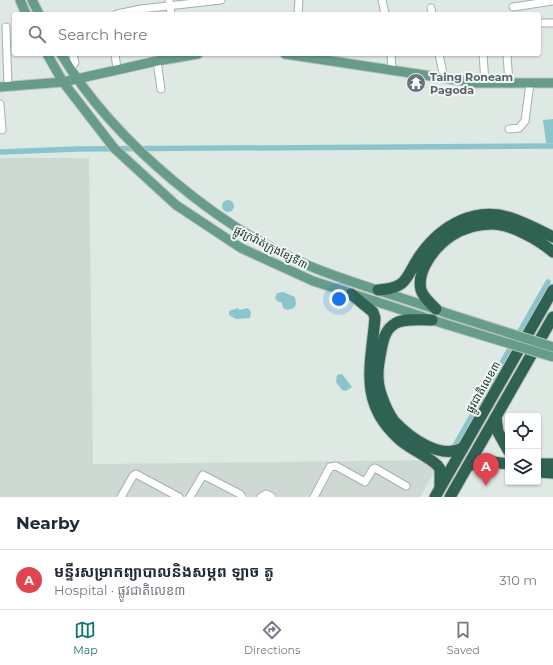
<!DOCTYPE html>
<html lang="en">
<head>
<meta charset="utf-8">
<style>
  :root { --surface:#fff; --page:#f2f2f3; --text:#1f2937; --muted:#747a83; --line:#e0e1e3; --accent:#0f766e }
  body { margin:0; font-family:Montserrat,"Noto Sans Khmer",sans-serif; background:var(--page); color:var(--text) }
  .controls { position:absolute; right:12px; bottom:12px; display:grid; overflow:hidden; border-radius:4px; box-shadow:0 1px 3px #0004 }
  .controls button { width:36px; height:36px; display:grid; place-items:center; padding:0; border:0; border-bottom:1px solid var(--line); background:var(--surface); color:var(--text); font:20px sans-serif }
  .you { position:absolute; left:339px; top:299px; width:14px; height:14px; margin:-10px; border:3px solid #fff; border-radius:50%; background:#1a73e8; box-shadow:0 0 0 6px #1a73e833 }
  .badge { display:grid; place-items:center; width:26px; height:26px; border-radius:50%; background:var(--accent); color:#fff; font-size:13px; font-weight:700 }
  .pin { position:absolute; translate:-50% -33px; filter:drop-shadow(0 1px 2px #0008) }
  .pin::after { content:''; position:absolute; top:21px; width:14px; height:12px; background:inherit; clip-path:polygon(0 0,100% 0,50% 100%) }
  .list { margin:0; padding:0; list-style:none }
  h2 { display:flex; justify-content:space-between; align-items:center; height:52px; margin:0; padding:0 16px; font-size:17px }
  h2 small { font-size:13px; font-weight:400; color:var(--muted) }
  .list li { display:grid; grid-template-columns:26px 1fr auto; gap:12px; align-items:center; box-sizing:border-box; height:60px; padding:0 16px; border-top:1px solid var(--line) }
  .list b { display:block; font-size:15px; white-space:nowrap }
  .list p { margin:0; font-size:13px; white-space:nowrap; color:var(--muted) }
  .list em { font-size:13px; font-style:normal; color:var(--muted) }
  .icon { flex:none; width:22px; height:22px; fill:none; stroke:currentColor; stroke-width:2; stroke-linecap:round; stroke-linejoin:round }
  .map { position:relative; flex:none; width:553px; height:497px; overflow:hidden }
  .search { position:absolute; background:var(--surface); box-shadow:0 1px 3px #0004; left:12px; right:12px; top:12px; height:44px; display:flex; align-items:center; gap:10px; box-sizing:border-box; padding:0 14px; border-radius:4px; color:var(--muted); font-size:15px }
  .sheet { height:112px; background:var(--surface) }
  nav { display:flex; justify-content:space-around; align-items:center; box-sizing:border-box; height:56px; border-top:1px solid var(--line); background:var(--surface); font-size:11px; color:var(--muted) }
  nav a { display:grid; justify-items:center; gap:2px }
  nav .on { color:var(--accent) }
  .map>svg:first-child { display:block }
</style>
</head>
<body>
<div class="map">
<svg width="553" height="497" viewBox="0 0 553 497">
  <rect width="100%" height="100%" fill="#dfe9e4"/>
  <path fill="#ced9d3" d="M0 158H89L93 464 441 460 420 497H0Z"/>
  <g fill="#8bc5cb">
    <path d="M553 119V143H546L543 120Z"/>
    <circle cx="228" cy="206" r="6"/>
    <path d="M283 292 295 297 296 304 294 308 287 310 283 308 282 303 277 301 275 298 277 293Z"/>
    <path d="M238 308 239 310 248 308 251 312 250 318 236 319 229 315V311Z"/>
    <path d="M342 374 352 387 346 391 342 390 336 382 337 375Z"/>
  </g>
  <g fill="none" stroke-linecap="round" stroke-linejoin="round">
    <g stroke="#8bc5cb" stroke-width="5.5">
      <path d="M0 152 77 149 553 146"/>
      <path d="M453 449 548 282"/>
    </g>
    <defs>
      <g id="minor">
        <path d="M169 0 171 14"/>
        <path d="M382 0 385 14"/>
        <path d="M513 7 553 1"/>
        <path d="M431 8 432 14"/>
        <path d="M117 14 141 9 221 0"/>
        <path d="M298 14 299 0"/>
        <path d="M539 23H553"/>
        <path d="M6 27 8 87"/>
        <path d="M115 54 117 69"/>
        <path d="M391 54 392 70"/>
        <path d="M439 54 444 78"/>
        <path d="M483 54 485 83"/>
        <path d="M507 55 509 83"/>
        <path d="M157 61 161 89"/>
        <path d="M70 69 75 63 73 54"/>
        <path d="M0 104 2 130"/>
        <path d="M509 129 519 128 525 121 530 83"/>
        <path d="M121 497 133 476 136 474 179 497"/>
        <path d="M190 497 203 475 240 494 242 497"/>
        <path d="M261 497 266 494 272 497"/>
        <path d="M314 497 330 467 336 466 365 482 373 469 375 468 406 486"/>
      </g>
      <g id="major">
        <path d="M20 0 26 14"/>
        <path d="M32 0 39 14"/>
        <path d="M47 54 63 82 114 148 176 205 241 248 313 281 445 324"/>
        <path d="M61 54C114 142 222 232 317 269 360 286 405 298 449 314"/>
        <path d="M285 54 477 83H553"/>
        <path d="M0 87 63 82 157 61 198 54"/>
      </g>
      <g id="highway">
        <path d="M378 290C410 288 405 276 421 254 442 225 476 206 511 218 526 223 539 230 553 237"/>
        <path d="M351 294 373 312 375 318C371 365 358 403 399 439 410 449 426 455 437 465L440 469V486"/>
        <path d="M436 309C430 303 423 297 421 290 416 270 436 246 451 236 463 228 478 224 492 224 511 224 539 240 553 252"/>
        <path d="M432 320C421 320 406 318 396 323 385 329 383 340 381 351 378 366 376 379 381 394 384 403 388 413 394 421 410 438 440 460 463 448"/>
        <path d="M496 417 498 432 508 450"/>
        <path d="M538 464H553"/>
        <path d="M468 466 485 461 508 464"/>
        <path d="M538 472 553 473"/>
        <path d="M435 497 553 290"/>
        <path d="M450 497 553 317"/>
      </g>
    </defs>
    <use href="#minor" stroke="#a3b0ab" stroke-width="9"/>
    <use href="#major" stroke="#bdc3c1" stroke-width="11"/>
    <use href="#highway" stroke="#bdc3c1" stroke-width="13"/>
    <use href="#minor" stroke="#fff" stroke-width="7"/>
    <use href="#major" stroke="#679c8b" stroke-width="9"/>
    <use href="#highway" stroke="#306254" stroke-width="11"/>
    <defs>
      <g id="major-bridge">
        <path d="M449 314 553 347"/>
        <path d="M445 324 553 357"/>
      </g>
    </defs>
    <use href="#major-bridge" stroke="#bdc3c1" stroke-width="11" stroke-linecap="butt"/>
    <use href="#major-bridge" stroke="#679c8b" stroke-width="9"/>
  </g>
  <defs>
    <symbol id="temple-disc" viewBox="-11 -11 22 22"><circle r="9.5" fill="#6b7280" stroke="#f0f6f2"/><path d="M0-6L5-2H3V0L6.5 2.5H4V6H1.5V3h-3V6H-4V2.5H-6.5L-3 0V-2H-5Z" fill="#fff"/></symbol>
  </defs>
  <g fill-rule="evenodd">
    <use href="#temple-disc" x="405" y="72" width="22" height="22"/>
  </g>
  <g text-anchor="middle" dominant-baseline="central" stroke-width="4" stroke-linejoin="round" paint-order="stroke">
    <g font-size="11" font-weight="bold" fill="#5b616d" stroke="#f0f6f2" text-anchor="start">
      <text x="430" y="77">Taing Roneam<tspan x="430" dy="13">Pagoda</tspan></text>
    </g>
    <g font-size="11" fill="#223831" stroke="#f0f6f2">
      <text transform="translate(271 247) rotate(27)">ផ្លូវក្រវ៉ាត់ក្រុងខ្សែទី៣</text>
      <text transform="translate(483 387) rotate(-60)">ផ្លូវជាតិលេខ៣</text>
    </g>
  </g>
</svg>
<div class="controls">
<button><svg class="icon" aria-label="locate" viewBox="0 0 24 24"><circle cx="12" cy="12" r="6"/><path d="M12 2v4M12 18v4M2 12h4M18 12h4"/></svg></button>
<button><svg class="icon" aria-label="layers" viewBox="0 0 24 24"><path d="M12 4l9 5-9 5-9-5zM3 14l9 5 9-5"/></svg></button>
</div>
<div class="you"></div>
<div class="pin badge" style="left:486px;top:486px;background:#e0444e">A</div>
<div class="search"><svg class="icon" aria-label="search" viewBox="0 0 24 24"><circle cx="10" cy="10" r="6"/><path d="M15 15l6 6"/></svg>Search here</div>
</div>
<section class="sheet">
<h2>Nearby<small></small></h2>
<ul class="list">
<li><span class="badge" style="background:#e0444e">A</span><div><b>មន្ទីរសម្រាកព្យាបាលនិងសម្ភព ឡាច តូ</b><p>Hospital · ផ្លូវជាតិលេខ៣</p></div><em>310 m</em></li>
</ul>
</section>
<nav>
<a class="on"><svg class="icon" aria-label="map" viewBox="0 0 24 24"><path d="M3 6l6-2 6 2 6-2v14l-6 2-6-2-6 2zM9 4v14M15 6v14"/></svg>Map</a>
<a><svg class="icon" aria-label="directions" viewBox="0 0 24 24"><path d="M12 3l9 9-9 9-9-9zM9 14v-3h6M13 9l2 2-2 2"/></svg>Directions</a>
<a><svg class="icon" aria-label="saved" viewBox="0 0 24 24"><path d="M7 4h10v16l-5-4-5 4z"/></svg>Saved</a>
</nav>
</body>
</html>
